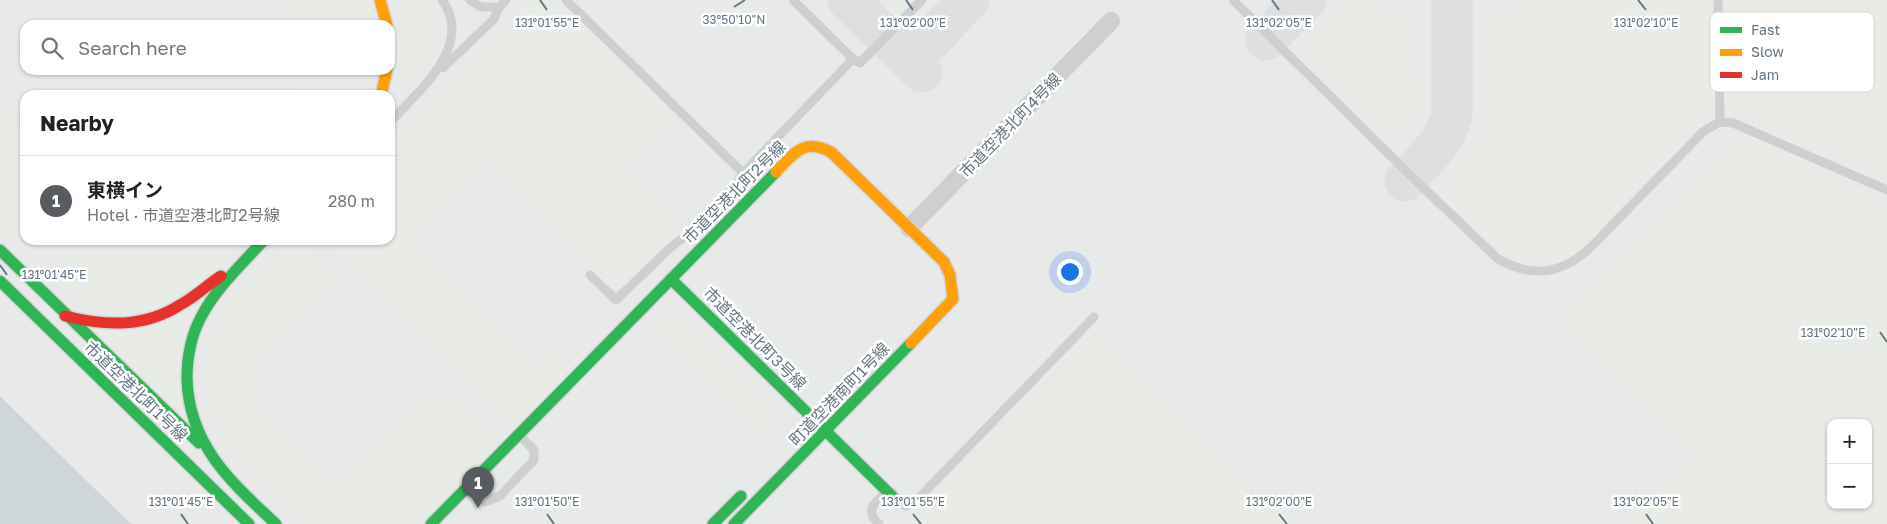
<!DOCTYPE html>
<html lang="en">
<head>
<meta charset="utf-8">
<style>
  :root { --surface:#fff; --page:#f2f2f2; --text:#222; --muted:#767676; --line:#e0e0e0; --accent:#585c60 }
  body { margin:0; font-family:"Golos Text","Noto Sans JP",sans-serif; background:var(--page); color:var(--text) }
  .controls { position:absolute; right:15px; bottom:15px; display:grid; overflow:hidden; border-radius:10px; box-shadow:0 1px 4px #0004 }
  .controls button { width:45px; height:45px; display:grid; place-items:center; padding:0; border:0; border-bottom:1px solid var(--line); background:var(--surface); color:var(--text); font:25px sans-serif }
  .you { position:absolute; left:1069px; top:271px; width:18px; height:18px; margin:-12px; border:4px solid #fff; border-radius:50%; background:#1a73e8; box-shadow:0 0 0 8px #1a73e833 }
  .badge { display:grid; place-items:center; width:32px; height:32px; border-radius:50%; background:var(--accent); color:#fff; font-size:16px; font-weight:700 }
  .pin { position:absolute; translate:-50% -41px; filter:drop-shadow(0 1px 2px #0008) }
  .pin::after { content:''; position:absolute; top:26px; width:18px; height:15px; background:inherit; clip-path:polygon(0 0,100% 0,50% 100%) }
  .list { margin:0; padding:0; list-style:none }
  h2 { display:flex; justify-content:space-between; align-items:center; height:65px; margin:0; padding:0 20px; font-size:21px }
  h2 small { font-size:16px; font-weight:400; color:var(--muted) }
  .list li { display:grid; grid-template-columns:32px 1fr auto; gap:15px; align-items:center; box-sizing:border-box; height:90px; padding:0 20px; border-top:1px solid var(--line) }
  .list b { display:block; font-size:19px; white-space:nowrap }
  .list p { margin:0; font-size:16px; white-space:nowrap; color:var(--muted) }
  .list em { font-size:16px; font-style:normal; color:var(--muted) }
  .icon { flex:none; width:28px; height:28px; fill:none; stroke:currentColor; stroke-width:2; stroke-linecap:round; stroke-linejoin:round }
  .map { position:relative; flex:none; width:1887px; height:524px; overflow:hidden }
  .search { position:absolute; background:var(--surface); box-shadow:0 1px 4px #0004; left:20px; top:20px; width:375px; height:55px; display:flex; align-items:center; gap:12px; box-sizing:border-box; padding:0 18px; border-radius:15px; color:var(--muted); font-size:19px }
  .panel { position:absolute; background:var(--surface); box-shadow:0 1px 4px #0004; left:20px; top:90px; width:375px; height:155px; border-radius:15px }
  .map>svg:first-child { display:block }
</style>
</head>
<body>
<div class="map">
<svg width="1887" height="524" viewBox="0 0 1887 524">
  <rect width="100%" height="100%" fill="#f9f9f9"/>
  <path fill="#e8e9e9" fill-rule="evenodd" d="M0 0H1887V524H131L0 396ZM25 25H390V70H25ZM25 95H390V240H25ZM1831 423H1868V505H1831Z"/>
  <g fill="#e8ebe6" fill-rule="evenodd">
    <path d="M283 0H368L375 25H309Z"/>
    <path d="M393 0H430C446 28 433 64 407 81L404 80 403 75C405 49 404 25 393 0Z"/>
    <path d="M529 0H549L556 7 559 5 675 119 625 171 685 228 668 237 620 285H617L486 158 406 239 537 367 552 353 569 369 512 424 324 240H390V142Z"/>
    <path d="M875 0H914L894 21 878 6Z"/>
    <path d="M1342 0H1368L1378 5 1417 16 1419 103C1415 124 1406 135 1384 137L1293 49Z"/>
    <path d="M1533 0H1712L1711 99 1709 113 1704 120 1583 246C1527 289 1488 242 1449 204 1436 177 1466 165 1476 142 1493 106 1485 55 1485 16L1514 8Z"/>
    <path d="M1725 0H1887V178L1734 109 1726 95Z"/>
    <path d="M312 70H375L369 95H288Z"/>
    <path d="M0 103 25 128V240H141L144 243 147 240H244L189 293 122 316 81 307 0 227Z"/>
    <path d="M1742 137 1887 202V524H1627L1696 454 1561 323ZM1831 423H1868V505H1831Z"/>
    <path d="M295 240H299L336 277 272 340 262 357 257 380 261 400 271 417 343 484 442 385 495 433 496 441 492 447 415 524H305C281 500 244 471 226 442 203 404 200 357 223 318 240 289 272 264 295 240Z"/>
    <path d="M194 305 183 414 95 328Z"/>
    <path d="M654 322H684L774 410 777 440 773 445 650 327Z"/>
    <path d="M1096 334 1282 524H912Z"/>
  </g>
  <path fill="#ced6d9" d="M0 396 131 524H0Z"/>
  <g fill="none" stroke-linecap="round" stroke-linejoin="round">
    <g stroke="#dedfe0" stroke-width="41">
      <path d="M848 0 922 72"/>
      <path d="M1266 40 1306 0"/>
      <path d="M902 52H916L922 49 969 0"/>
      <path d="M1405 181C1425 159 1444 144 1452 115V0"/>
    </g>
    <defs>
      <g id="fast">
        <path d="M264 240C242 264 216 288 201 317 191 336 187 358 187 379 189 445 231 482 276 524"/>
        <path d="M0 250 199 443"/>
        <path d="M671 279 898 502"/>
        <path d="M0 281 249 524"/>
        <path d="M431 524 776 172"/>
        <path d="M713 524 741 496"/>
        <path d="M734 524 911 343"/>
      </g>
      <g id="slow">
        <path d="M380 0 387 25"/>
        <path d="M381 95 387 70"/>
        <path d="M776 172C794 153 804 138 831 152L944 262 950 275 953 299 911 343"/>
      </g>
      <path id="jam" d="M65 316C105 326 144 328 180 305 195 297 207 285 221 276"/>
    </defs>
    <use href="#fast" stroke="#d5d6d7" stroke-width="14"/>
    <use href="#slow" stroke="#d5d6d7" stroke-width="14"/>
    <use href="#jam" stroke="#d5d6d7" stroke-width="14"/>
    <g stroke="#cecfd0" stroke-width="9">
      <path d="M470 0 481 7H499"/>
      <path d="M566 0 743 173 853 59 793 0"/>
      <path d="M1233 0 1410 175 1498 259C1517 270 1541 276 1563 266 1586 257 1604 233 1621 216 1648 188 1676 160 1704 131L1720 122 1733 123 1887 190"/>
      <path d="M1718 0 1720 122"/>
      <path d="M853 59 860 63 922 0"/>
      <path d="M443 68 494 19 499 7 506 0"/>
      <path d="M390 122C418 92 475 45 442 0"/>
      <path d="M590 275 616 300 670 248 689 233 736 184 743 173"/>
      <path d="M470 487 485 502 500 496 534 460V450L520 436"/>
      <path d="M899 503 906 506 914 503 1094 317"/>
      <path d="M879 524C864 510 874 504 885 493"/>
    </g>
    <path stroke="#cecfd0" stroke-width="18" d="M909 228 1111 21"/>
    <use href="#fast" stroke="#30b455" stroke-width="11"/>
    <use href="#slow" stroke="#ff9f0a" stroke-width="11"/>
    <use href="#jam" stroke="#e5322d" stroke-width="11"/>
  </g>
  <path fill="none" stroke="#657683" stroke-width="2" d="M540 0 547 10M906 0 913 10M1272 0 1279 10M1638 0 1646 10M734 7 745 0M0 265 7 275M1880 332 1887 342M181 514 188 524M547 514 554 524M913 514 921 524M1279 514 1287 524M1646 514 1653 524"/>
  <g text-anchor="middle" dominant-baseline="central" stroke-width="5" stroke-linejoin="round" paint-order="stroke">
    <g font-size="16" fill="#657683" stroke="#fff">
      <text transform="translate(1010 125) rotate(-46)">市道空港北町4号線</text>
      <text transform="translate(734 192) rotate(-45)">市道空港北町2号線</text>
      <text transform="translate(755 338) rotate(45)">市道空港北町3号線</text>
      <text transform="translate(136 391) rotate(44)">市道空港北町1号線</text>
      <text transform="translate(839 394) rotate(-46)">町道空港南町1号線</text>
    </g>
  </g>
  <rect x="1710" y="12" width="164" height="80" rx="8" fill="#fff" stroke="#d1d6da" stroke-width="1"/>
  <rect x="1720" y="27" width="22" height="6" fill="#30b455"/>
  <rect x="1720" y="49" width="22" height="7" fill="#ff9f0a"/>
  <rect x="1720" y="72" width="22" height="6" fill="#e5322d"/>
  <g font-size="14" fill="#657683">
    <text x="1751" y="35">Fast</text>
    <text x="1751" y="57">Slow</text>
    <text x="1751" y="80">Jam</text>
  </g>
  <g font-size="12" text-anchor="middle" fill="#657683" stroke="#fff" stroke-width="5" stroke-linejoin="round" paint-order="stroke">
    <text x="734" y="24">33°50'10"N</text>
    <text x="547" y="27">131°01'55"E</text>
    <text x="913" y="27">131°02'00"E</text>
    <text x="1279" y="27">131°02'05"E</text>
    <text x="1646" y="27">131°02'10"E</text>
    <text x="54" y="279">131°01'45"E</text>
    <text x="1833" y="337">131°02'10"E</text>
    <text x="181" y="506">131°01'45"E</text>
    <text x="547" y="506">131°01'50"E</text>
    <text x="913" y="506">131°01'55"E</text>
    <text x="1279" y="506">131°02'00"E</text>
    <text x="1646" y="506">131°02'05"E</text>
  </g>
</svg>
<div class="controls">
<button>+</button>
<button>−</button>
</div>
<div class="you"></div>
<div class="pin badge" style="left:478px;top:508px">1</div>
<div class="search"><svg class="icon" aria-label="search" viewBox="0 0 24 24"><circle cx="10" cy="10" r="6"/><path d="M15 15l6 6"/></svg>Search here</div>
<section class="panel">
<h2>Nearby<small></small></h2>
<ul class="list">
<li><span class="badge">1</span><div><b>東横イン</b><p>Hotel · 市道空港北町2号線</p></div><em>280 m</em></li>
</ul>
</section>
</div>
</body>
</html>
